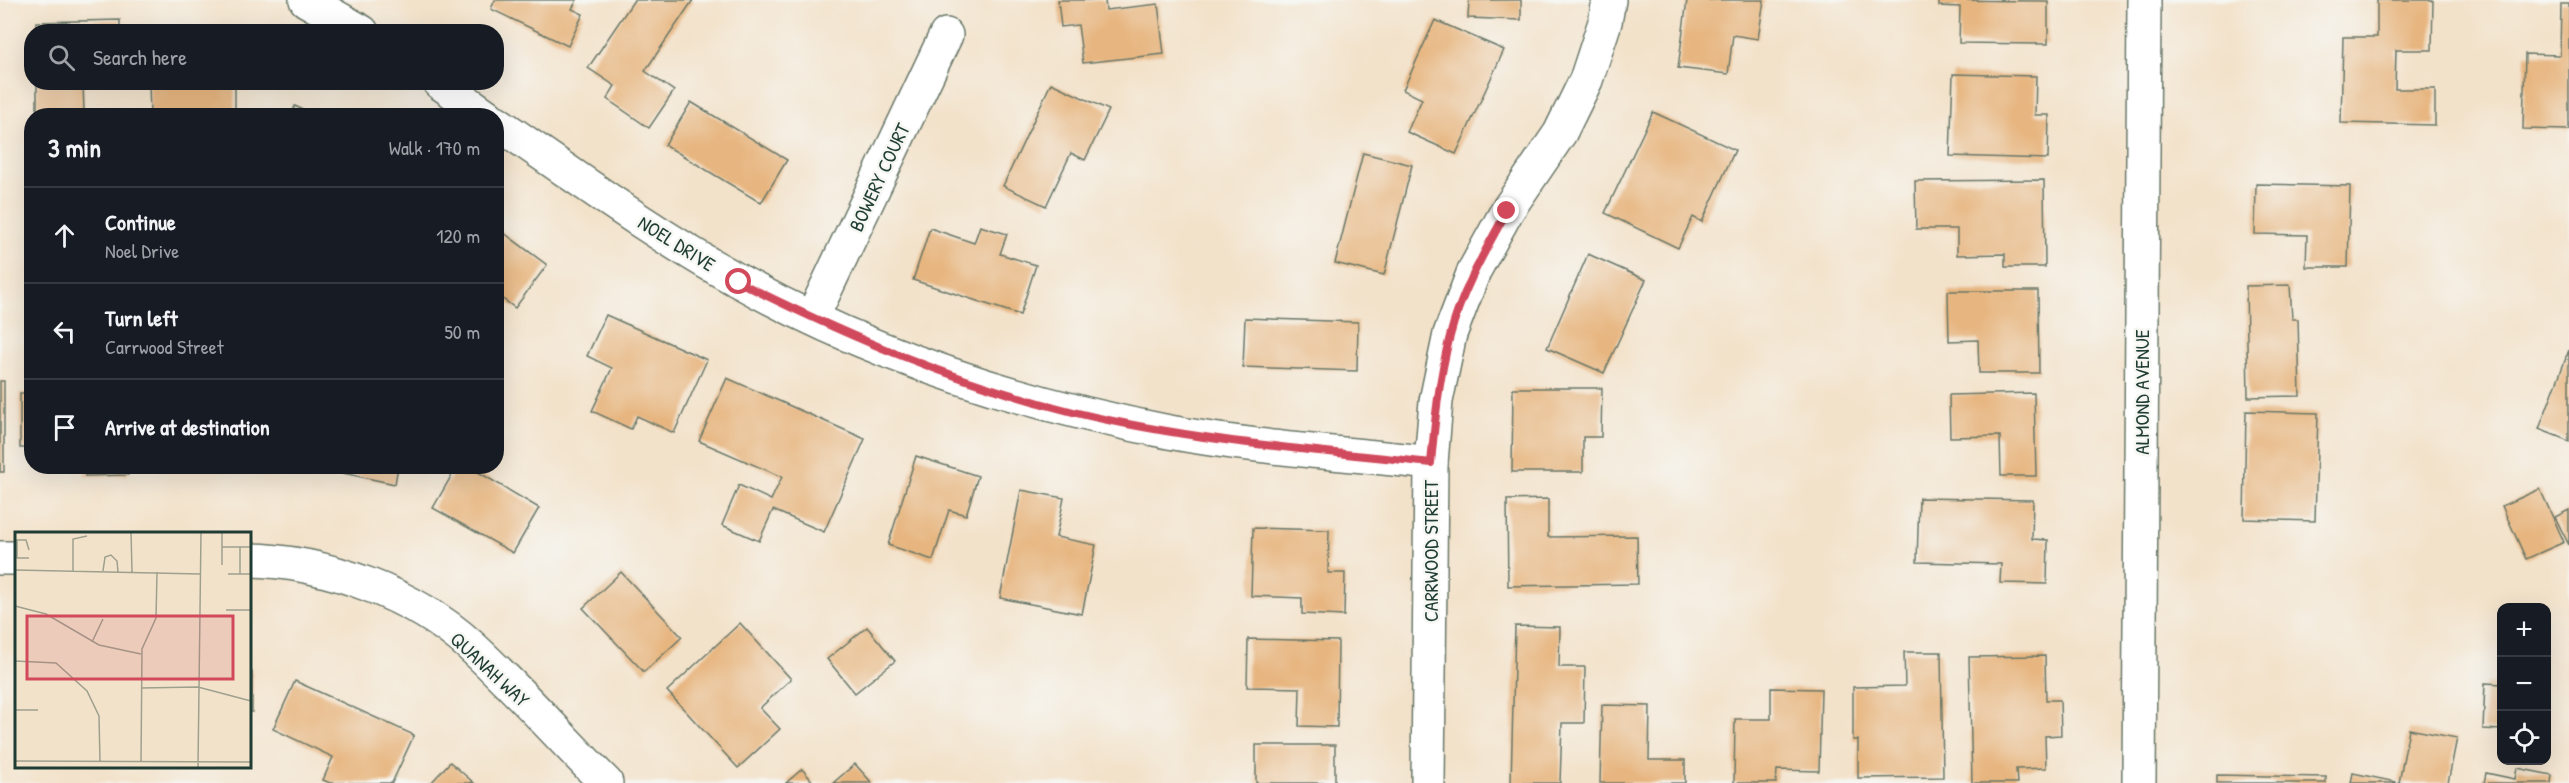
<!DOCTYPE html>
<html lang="en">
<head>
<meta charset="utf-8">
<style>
  :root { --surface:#171b24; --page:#20242c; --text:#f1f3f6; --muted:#9ea1a6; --line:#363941 }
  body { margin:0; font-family:"Patrick Hand",sans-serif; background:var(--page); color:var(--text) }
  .controls { position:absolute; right:18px; bottom:18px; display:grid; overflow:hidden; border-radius:12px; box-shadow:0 6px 24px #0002 }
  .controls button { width:54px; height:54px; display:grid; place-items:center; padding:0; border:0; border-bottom:2px solid var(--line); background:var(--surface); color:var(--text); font:30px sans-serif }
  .stop { position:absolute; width:18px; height:18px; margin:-14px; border:4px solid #d1495b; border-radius:50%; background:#fff }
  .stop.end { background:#d1495b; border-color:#fff; box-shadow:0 2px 6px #0008 }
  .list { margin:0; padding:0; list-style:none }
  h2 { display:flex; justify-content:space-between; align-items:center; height:78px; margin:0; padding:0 24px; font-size:26px }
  h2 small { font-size:20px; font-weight:400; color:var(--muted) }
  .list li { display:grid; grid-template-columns:39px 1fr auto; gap:18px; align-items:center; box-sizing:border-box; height:96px; padding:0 24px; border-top:2px solid var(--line) }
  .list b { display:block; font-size:22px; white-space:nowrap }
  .list p { margin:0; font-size:20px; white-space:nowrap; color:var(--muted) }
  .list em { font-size:20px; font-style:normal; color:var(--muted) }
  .icon { flex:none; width:33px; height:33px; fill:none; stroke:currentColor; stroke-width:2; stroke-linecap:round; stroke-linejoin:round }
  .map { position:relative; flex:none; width:2569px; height:783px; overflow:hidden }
  .search { position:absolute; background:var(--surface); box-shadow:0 6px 24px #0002; left:24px; top:24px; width:480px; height:66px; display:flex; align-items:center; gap:15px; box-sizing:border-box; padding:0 21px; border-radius:24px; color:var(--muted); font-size:22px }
  .panel { position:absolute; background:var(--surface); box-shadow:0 6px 24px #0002; left:24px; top:108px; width:480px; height:366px; border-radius:24px }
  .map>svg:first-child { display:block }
</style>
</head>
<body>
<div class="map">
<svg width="2569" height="783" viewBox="0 0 2569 783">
  <rect width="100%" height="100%" fill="#f6f6f2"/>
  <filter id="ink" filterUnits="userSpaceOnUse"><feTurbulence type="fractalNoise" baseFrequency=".0167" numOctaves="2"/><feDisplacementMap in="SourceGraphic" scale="12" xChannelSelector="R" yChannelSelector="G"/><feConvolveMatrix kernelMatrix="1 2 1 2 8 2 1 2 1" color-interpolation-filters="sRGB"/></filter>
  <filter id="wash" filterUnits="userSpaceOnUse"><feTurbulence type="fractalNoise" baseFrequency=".008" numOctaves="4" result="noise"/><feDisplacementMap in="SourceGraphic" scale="24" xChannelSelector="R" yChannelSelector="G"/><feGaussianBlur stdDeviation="1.35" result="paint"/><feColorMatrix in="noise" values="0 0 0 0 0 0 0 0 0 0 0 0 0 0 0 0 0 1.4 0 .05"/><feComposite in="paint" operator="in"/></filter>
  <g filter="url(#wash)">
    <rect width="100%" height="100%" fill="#f3e2ca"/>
    <g id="blocks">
      <g fill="#e7b680">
        <path d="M495 0H577L572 9 583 14 568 46 491 9Z"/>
        <path d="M634 0H693L645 71 674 91 649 128 607 99 615 86 588 68Z"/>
        <path d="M1058 0H1105L1106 10 1158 4 1164 54 1083 63 1078 25 1061 27Z"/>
        <path d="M1469 0H1521V20L1468 18Z"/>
        <path d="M1687 0H1764L1758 39 1733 35 1728 74 1678 68Z"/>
        <path d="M1939 0 2048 1V44L1959 43 1960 7 1939 6Z"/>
        <path d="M2377 0H2433L2432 50H2396L2395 89H2435V125L2341 123 2343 37H2377Z"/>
        <path d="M2561 4H2569V130L2523 129 2525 54 2560 55Z"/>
        <path d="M120 20V32H36V22Z"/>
        <path d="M1435 20 1504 50 1456 154 1407 132 1422 99 1403 90Z"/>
        <path d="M1953 74 2036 76 2035 115H2049L2048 159 1950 156Z"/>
        <path d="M37 82H83L84 112 37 113Z"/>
        <path d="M149 82H235V116H150Z"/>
        <path d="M1051 83 1109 110 1085 160 1071 153 1046 206 1003 186Z"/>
        <path d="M691 102 787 160 761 203 665 145Z"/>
        <path d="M295 106 315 116H291Z"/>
        <path d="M1653 112 1735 150 1702 222 1693 217 1678 248 1605 213Z"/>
        <path d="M1363 153 1412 165 1384 275 1335 263Z"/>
        <path d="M2044 180 2045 267H2005V254L1957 255V229H1916L1915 181Z"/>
        <path d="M2256 184 2350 186 2348 267H2306L2307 235 2255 234Z"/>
        <path d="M980 226 1007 234 1000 254 1036 265 1020 315 913 280 930 228 974 243Z"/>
        <path d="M496 227 547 265 515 308 496 294Z"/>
        <path d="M1588 254 1646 280 1604 373 1547 348Z"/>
        <path d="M2290 285 2292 319H2298L2300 396 2248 397 2246 286Z"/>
        <path d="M1948 291H2038L2039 373H1979L1978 340 1949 341Z"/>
        <path d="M606 315 707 360 674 433 637 416 631 429 592 411 612 368 587 356Z"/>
        <path d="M1245 318 1358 322 1357 371 1243 367Z"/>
        <path d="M2569 350V441L2539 429Z"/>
        <path d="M727 378 865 439 824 532 773 510 759 541 722 525 739 485 771 500 782 477 699 441Z"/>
        <rect x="0" y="381" width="4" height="91"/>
        <path d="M1513 388H1602L1601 437H1583V472H1512Z"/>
        <rect x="20" y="393" width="12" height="55"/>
        <path d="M2034 393 2036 476H2001L2000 436 1950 437 1949 395Z"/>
        <path d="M2246 411 2318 413 2315 521 2244 519Z"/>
        <path d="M916 456 978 476 966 515 949 510 933 560 888 545Z"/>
        <path d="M85 466H128V475L85 476Z"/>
        <path d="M310 466H398L395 484Z"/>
        <path d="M457 466H468L539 508 513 553 433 508Z"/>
        <path d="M2540 489 2564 542 2526 559 2502 506Z"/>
        <path d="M1021 490 1064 498 1056 537 1096 545 1082 614 1000 598Z"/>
        <path d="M1919 498 2033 500 2032 539 2048 540 2047 584 2000 583 2001 564 1917 562Z"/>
        <path d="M1548 499V537L1637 536 1638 584 1508 586 1507 500Z"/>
        <path d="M2569 510V545L2555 517Z"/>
        <path d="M1253 528 1329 530 1328 573H1345L1344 616 1302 614V598L1251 596Z"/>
        <path d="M621 572 682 637 644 672 583 608Z"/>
        <path d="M740 623 791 679 760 708 780 729 738 768 667 691Z"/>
        <path d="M1515 626 1560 627 1559 667H1585L1584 723H1562L1560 783H1511Z"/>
        <path d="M867 627 895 661 855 693 827 659Z"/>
        <path d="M1248 639 1338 641 1337 727 1299 726 1300 688 1247 687Z"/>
        <path d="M1904 652H1941L1943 777 1858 778V740H1853V687L1905 686Z"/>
        <path d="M2045 656 2046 700H2060L2061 735 2045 736 2046 768 2016 769 2017 783H1972L1969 657Z"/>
        <rect x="249" y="672" width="3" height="40"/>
        <path d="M295 681 414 735 392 783H330L323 780 333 757 273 729Z"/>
        <path d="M2485 683 2502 684V730L2483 729Z"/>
        <path d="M1771 688 1821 689 1819 771 1777 770 1776 783H1734L1735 719H1771Z"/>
        <path d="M1602 705 1650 706 1649 760H1685V783H1600Z"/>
        <path d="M2409 729 2457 738 2448 783H2399Z"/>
        <rect x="1256" y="745" width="79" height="38"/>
        <path d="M450 762 474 783H431Z"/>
        <path d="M855 764 872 783H833Z"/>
        <path d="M2517 768 2552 775 2551 783H2484L2486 773 2515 779Z"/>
        <path d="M802 769 814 783H786Z"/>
        <path d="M2353 773 2396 782V783H2351Z"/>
        <path d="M2217 775 2326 777V783H2217Z"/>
      </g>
    </g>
  </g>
  <g filter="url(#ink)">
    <use href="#blocks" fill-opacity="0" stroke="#697768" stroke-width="1.5"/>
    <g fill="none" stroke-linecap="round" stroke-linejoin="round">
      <defs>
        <g id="minor">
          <path d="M306 0 362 32"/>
          <path d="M439 82 487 116"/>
          <path d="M496 122C576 177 654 234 739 281 872 355 1019 403 1169 432 1255 448 1344 453 1431 463"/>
          <path d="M812 318 946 35"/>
          <path d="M0 558H16"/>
          <path d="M249 560C325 561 415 595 471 646 518 689 561 738 606 783"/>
          <path d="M1428 783 1431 463 1436 401 1450 334 1474 271 1507 211 1560 133 1586 80 1605 22 1609 0"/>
        </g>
        <path id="tertiary" d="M2139 783 2144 0"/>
      </defs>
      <use href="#minor" stroke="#697768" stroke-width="36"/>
      <use href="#tertiary" stroke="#697768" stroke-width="36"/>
      <use href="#minor" stroke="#fff" stroke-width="33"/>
      <use href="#tertiary" stroke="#fff" stroke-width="33"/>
    </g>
  </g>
  <g fill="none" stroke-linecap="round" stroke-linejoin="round" filter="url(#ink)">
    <path stroke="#d1495b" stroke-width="8" d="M739 282C847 336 959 384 1077 413 1193 441 1313 450 1431 463 1435 420 1439 378 1450 336 1461 292 1485 251 1507 211"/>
  </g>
  <g text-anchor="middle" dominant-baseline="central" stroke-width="5" stroke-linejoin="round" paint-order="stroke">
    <g font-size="20" fill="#1f3d34" stroke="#f6f6f2">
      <text transform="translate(879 177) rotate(-65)">BOWERY COURT</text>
      <text transform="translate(677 243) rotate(32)">NOEL DRIVE</text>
      <text transform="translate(2141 392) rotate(-90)">ALMOND AVENUE</text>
      <text transform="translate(1430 551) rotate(-90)">CARRWOOD STREET</text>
      <text transform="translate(490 669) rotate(43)">QUANAH WAY</text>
    </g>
  </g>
  <g transform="translate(15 532)">
    <rect width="236" height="236" fill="#f3e2ca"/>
    <path fill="none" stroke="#9ea08e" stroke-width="1.5" d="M116 0 117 40M0 8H11L14 18M2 8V26H14M207 15H236M207 33V0M0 38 185 42M58 39V7L72 4M88 39 90 25 96 23 102 29 103 40M213 42H236M225 42V15M0 74 31 82 84 113 126 122M211 78H236M77 110 88 87M0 129 41 131 72 159 84 184 85 230M126 156 183 155 236 169M0 178H23M0 229 236 230M126 230 127 117 141 86 142 40M183 235 186 0"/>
    <path fill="#d1495b" fill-opacity="0.15" stroke="#d1495b" stroke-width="3" d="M12 84H218V147H12Z"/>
    <rect width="236" height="236" fill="none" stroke="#1f3d34" stroke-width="3"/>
  </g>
</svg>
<div class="controls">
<button>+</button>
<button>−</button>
<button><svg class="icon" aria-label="locate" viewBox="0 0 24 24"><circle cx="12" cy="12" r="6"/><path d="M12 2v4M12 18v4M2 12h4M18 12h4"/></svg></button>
</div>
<div class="stop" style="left:739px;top:282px"></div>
<div class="stop end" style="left:1507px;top:211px"></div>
<div class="search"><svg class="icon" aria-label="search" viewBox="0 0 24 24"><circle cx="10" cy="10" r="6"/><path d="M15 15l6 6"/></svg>Search here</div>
<section class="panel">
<h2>3 min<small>Walk · 170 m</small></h2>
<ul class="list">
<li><svg class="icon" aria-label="ahead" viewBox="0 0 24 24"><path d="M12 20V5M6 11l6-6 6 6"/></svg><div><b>Continue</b><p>Noel Drive</p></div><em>120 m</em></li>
<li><svg class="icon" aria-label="left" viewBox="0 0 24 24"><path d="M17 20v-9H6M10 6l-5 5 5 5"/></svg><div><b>Turn left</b><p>Carrwood Street</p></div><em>50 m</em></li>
<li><svg class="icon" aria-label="arrive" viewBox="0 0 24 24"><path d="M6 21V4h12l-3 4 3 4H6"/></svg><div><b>Arrive at destination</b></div></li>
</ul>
</section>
</div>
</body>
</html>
